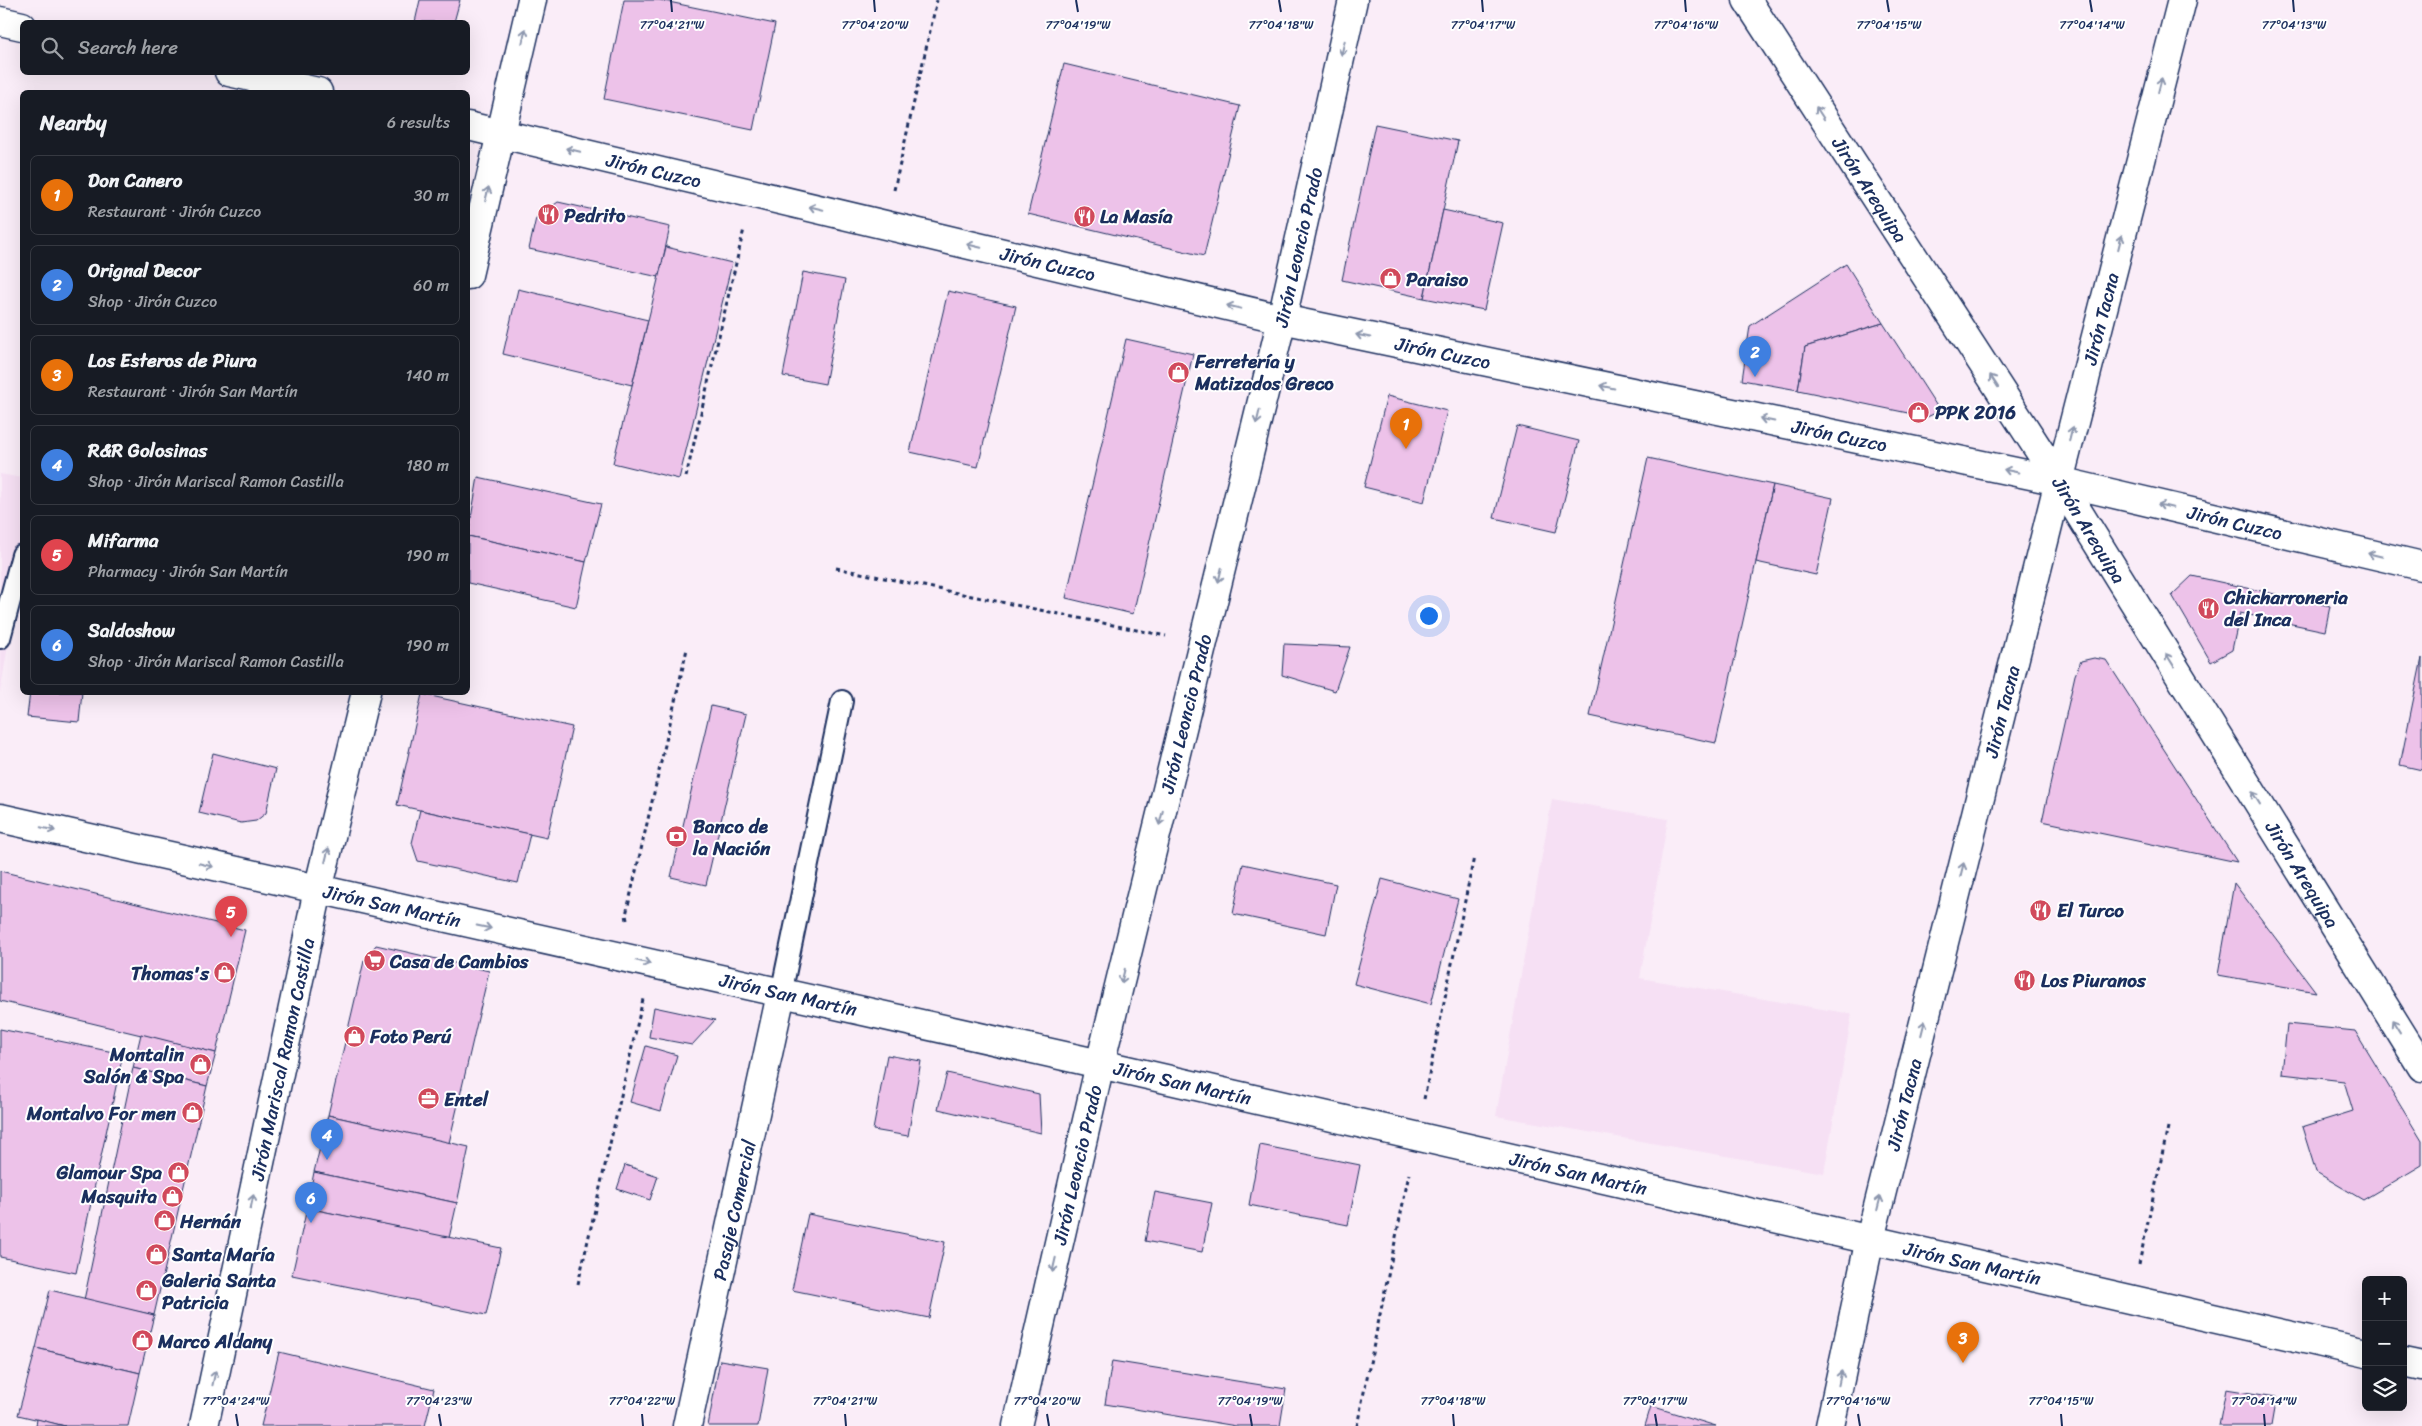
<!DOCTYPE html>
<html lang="en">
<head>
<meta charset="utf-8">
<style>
  :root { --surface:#171b24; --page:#242831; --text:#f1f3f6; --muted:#9ea1a6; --line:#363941; --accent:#0f766e }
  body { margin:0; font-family:Sriracha,sans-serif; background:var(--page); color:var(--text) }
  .controls { position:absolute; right:15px; bottom:15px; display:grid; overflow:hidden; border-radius:8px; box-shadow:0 5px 20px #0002 }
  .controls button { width:45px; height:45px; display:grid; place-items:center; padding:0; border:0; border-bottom:1px solid var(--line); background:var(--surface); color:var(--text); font:25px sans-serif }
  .you { position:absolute; left:1428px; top:615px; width:18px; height:18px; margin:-12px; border:4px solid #fff; border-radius:50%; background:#1a73e8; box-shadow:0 0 0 8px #1a73e833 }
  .badge { display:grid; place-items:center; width:32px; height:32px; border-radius:50%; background:var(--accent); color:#fff; font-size:16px; font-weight:700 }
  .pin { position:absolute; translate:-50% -41px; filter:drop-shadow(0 1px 2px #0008) }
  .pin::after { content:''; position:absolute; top:26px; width:18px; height:15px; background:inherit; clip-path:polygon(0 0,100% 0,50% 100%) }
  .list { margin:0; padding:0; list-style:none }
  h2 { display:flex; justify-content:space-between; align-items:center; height:65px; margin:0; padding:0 20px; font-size:21px }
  h2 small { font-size:16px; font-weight:400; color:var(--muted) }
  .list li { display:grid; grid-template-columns:32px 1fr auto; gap:15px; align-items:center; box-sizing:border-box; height:80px; margin:0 10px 10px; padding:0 10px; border:1px solid var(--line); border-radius:8px }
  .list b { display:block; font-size:19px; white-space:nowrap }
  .list p { margin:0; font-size:16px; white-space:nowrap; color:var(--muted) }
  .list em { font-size:16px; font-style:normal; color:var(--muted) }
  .icon { flex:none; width:28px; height:28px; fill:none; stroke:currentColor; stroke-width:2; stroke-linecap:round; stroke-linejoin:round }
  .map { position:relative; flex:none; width:2422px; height:1426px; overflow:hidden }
  .search { position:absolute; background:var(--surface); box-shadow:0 5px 20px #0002; left:20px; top:20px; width:450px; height:55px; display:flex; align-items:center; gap:12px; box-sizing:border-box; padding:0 18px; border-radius:8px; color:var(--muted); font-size:19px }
  .panel { position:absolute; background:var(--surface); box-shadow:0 5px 20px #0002; left:20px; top:90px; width:450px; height:605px; border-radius:8px }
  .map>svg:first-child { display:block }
</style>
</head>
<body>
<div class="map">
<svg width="2422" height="1426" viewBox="0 0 2422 1426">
  <rect width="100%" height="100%" fill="#faedf8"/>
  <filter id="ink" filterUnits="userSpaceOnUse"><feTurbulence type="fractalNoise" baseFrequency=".02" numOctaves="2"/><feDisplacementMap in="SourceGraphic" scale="10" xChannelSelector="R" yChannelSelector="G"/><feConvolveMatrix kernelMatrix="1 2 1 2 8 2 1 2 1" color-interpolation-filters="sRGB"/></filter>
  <g filter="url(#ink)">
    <g fill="#f6e0f4">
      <path d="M0 474 22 478V562L0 693Z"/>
      <path d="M1552 799 1668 819 1640 978 1852 1014 1824 1173 1496 1116Z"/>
    </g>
    <g fill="#edc2e9" stroke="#1b2f5e">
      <path d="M420 0H460L454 22H415Z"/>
      <path d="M624 0H659L775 24 753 130 604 99Z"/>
      <path d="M1064 64 1240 106 1204 256 1028 214Z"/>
      <path d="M1375 124 1458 141 1424 298 1342 280Z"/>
      <path d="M558 202 670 227 659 277 529 249 536 218Z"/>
      <path d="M1443 210 1503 223 1484 310 1424 298Z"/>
      <path d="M666 247 732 263 679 479 613 463Z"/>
      <path d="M1846 264 1883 323 1805 347 1798 390 1742 380 1750 326Z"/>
      <path d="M803 272 845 280 825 384 783 376Z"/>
      <path d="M518 289 648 320 632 385 503 354Z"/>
      <path d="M948 291 1016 306 978 467 910 452Z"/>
      <path d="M1883 323 1940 411 1927 417 1798 390 1805 347Z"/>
      <path d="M1126 339 1193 354 1133 614 1066 598Z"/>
      <path d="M1387 396 1447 411 1424 502 1364 487Z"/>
      <path d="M1517 426 1579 441 1556 532 1494 518Z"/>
      <path d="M1648 458 1773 485 1716 743 1590 716Z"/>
      <path d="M478 477 601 504 586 562 468 536Z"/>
      <path d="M1773 485 1833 498 1816 575 1756 562Z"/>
      <path d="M468 536 586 562 576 607 468 583Z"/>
      <path d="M2192 576 2330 606 2325 631 2240 613 2232 650 2211 662 2172 595Z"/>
      <path d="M1284 644 1350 647 1335 691 1282 675Z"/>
      <path d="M2094 658 2106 660 2237 862 2042 821 2075 675 2081 661Z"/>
      <path d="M2422 658V770L2400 765Z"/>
      <path d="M30 692H82L79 722 27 717Z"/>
      <path d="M422 694 572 727 547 838 397 805Z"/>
      <path d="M711 706 746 714 706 885 671 877Z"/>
      <path d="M213 753 276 769 266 813 256 821 241 823 199 813Z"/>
      <path d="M420 810 530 834 518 883 418 861 412 843Z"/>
      <path d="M1243 864 1336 884 1326 934 1233 914Z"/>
      <path d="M0 871 245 930 216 1053 0 1001Z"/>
      <path d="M1382 879 1458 899 1431 1004 1354 984Z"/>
      <path d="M2234 883 2316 992 2218 975Z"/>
      <path d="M376 945 489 971 449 1143 328 1115 364 961Z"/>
      <path d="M654 1007 715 1020 692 1045 649 1037Z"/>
      <path d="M2287 1024 2355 1031 2422 1141V1165L2363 1200 2316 1172 2302 1127 2353 1111 2344 1081 2282 1074Z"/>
      <path d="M0 1029 123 1054 76 1273 0 1257Z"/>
      <path d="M141 1034 216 1053 207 1086 133 1068Z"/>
      <path d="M646 1046 677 1055 661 1111 630 1102Z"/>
      <path d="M887 1055 921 1061 908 1136 873 1130Z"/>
      <path d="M133 1068 207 1086 154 1315 84 1300Z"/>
      <path d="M947 1073 1039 1094 1041 1133 938 1109Z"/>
      <path d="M328 1115 469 1147 457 1203 314 1172Z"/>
      <path d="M1260 1145 1360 1165 1348 1225 1249 1205Z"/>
      <path d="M625 1165 658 1176 650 1200 617 1189Z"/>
      <path d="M314 1172 457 1203 449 1238 307 1208Z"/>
      <path d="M1155 1192 1212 1203 1202 1252 1145 1241Z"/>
      <path d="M307 1208 501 1248 486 1315 292 1275Z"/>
      <path d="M808 1214 945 1242 929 1318 792 1290Z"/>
      <path d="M50 1290 154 1315 140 1373 36 1348Z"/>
      <path d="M36 1348 140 1373 128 1426H65L18 1415Z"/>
      <path d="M279 1352 434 1389 425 1426H261Z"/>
      <path d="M720 1360 768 1368 758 1426H708Z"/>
      <path d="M1112 1361 1286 1389 1280 1426H1236L1105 1404Z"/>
      <path d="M2226 1389 2276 1397 2271 1426H2219Z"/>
      <path d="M1651 1406 1716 1426H1645Z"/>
      <path d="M37 1419 65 1426H36Z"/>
    </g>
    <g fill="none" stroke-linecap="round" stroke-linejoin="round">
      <defs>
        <g id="service">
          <path d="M0 638 22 555"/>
          <path d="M781 994 842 701"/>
        </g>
        <g id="pedestrian">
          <path id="s1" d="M687 1426 781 994"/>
        </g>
        <g id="minor">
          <path id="s2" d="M1747 0 2059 481 2422 1067"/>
          <path d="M468 275 532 0"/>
          <path id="s3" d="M0 818 1100 1064 2366 1353"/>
          <path d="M2403 1362 2422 1366"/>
          <path id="s4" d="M204 1426 318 890 366 692"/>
          <path id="s5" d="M1017 1426 1100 1064 1282 319 1353 0"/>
          <path id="s6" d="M1830 1426 1870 1239 2059 481 2182 0"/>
        </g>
        <g id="tertiary">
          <path d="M0 21 22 26"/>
          <path d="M229 72 318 92"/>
          <path id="s7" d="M468 126 1282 319 2059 481 2422 566"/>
        </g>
      </defs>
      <use href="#service" stroke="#1b2f5e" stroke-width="24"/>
      <use href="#pedestrian" stroke="#1b2f5e" stroke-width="31"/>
      <use href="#minor" stroke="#1b2f5e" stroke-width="31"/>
      <use href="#tertiary" stroke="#1b2f5e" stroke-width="31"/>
      <g stroke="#1b2f5e" stroke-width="3" stroke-dasharray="4 4" stroke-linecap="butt">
        <path d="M894 190 937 0"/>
        <path d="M686 477 744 229"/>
        <path d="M836 568 1166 636"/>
        <path d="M627 920 626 915 687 649"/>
        <path d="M1424 1099 1474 857"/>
        <path d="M2139 1264 2168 1127"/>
        <path d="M578 1284 643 999"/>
        <path d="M1357 1426 1409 1174"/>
      </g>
      <use href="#service" stroke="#fff" stroke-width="20"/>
      <use href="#pedestrian" stroke="#fff" stroke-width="28"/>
      <use href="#minor" stroke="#fff" stroke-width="28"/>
      <use href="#tertiary" stroke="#fff" stroke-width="28"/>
    </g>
    <defs><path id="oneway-shaft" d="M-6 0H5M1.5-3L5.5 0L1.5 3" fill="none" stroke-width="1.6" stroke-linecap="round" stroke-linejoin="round" transform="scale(1.25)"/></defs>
    <g stroke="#8d97ae">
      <use href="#oneway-shaft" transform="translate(524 36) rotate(-77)"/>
      <use href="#oneway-shaft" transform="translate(1343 48) rotate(103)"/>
      <use href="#oneway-shaft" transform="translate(2160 85) rotate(-76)"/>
      <use href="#oneway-shaft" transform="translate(1820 113) rotate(-123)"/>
      <use href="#oneway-shaft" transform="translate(573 150) rotate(-167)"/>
      <use href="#oneway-shaft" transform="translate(487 194) rotate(-76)"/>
      <use href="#oneway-shaft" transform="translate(816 208) rotate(-167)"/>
      <use href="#oneway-shaft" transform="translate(2120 242) rotate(-76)"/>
      <use href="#oneway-shaft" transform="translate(974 246) rotate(-167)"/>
      <use href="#oneway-shaft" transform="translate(1234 307) rotate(-167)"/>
      <use href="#oneway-shaft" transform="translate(1363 336) rotate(-168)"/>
      <use href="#oneway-shaft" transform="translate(1994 381) rotate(-123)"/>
      <use href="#oneway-shaft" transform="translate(1607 387) rotate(-168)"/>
      <use href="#oneway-shaft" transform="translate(1258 417) rotate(103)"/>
      <use href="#oneway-shaft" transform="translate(1767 420) rotate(-168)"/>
      <use href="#oneway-shaft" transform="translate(2071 434) rotate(-76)"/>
      <use href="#oneway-shaft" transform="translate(2011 471) rotate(-168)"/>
      <use href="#oneway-shaft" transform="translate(2165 506) rotate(-167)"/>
      <use href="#oneway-shaft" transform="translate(2375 555) rotate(-167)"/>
      <use href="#oneway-shaft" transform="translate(1220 575) rotate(103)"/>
      <use href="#oneway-shaft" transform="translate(2170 660) rotate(-122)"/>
      <use href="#oneway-shaft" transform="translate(2256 798) rotate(-122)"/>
      <use href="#oneway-shaft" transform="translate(1161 818) rotate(104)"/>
      <use href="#oneway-shaft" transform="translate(48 829) rotate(13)"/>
      <use href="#oneway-shaft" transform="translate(327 855) rotate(-76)"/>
      <use href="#oneway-shaft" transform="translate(206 865) rotate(13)"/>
      <use href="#oneway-shaft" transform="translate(1962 870) rotate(-76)"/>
      <use href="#oneway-shaft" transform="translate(484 927) rotate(12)"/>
      <use href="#oneway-shaft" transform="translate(643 962) rotate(13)"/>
      <use href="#oneway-shaft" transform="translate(1123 976) rotate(104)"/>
      <use href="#oneway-shaft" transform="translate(2396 1026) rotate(-122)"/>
      <use href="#oneway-shaft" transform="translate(1923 1028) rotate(-76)"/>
      <use href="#oneway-shaft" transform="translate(252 1202) rotate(-78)"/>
      <use href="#oneway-shaft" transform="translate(1879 1203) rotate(-76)"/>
      <use href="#oneway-shaft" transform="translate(1054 1265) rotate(103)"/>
      <use href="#oneway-shaft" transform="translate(214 1378) rotate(-78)"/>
      <use href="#oneway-shaft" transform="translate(1840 1378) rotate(-78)"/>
    </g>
  </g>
  <path fill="none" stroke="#1b2f5e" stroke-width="2" d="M671 0 672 12M874 0 875 12M1076 0 1078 12M1279 0 1281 12M1482 0 1483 12M1685 0 1686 12M1887 0 1889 12M2090 0 2092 12M2293 0 2294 12M236 1414 238 1426M439 1414 441 1426M642 1414 643 1426M845 1414 846 1426M1047 1414 1049 1426M1250 1414 1252 1426M1453 1414 1454 1426M1655 1414 1657 1426M1858 1414 1860 1426M2061 1414 2062 1426M2264 1414 2265 1426"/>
  <defs>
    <symbol id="restaurant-disc" viewBox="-11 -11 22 22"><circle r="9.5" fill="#d1495b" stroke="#fff"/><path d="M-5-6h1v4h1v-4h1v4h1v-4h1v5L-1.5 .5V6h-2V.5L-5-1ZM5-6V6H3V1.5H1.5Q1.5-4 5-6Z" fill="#fff"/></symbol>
    <symbol id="shop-disc" viewBox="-11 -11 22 22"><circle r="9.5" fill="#d1495b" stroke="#fff"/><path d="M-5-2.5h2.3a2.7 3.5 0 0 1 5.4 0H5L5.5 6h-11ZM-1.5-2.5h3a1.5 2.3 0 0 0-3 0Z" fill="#fff"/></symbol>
    <symbol id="bank-disc" viewBox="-11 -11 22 22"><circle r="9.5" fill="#d1495b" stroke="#fff"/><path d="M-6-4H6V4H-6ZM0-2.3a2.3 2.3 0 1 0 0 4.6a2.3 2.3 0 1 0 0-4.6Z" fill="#fff"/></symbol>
    <symbol id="supermarket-disc" viewBox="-11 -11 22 22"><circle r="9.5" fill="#d1495b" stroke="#fff"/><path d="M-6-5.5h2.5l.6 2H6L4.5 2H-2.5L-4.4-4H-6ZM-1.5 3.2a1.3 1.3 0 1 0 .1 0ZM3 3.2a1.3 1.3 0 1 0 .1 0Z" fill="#fff"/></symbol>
    <symbol id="office-disc" viewBox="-11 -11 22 22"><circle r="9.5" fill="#d1495b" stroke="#fff"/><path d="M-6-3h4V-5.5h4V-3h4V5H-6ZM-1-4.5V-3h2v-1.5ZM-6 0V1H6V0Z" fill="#fff"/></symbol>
  </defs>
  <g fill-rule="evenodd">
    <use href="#restaurant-disc" x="536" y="202" width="25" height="25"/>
    <use href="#restaurant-disc" x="1072" y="204" width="25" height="25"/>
    <use href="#shop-disc" x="1378" y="266" width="25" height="25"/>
    <use href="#shop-disc" x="1166" y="360" width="25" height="25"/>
    <use href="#shop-disc" x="1906" y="400" width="25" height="25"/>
    <use href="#restaurant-disc" x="2196" y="596" width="25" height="25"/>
    <use href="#bank-disc" x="664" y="824" width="25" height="25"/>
    <use href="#restaurant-disc" x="2028" y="898" width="25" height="25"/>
    <use href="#supermarket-disc" x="362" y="948" width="25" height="25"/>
    <use href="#shop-disc" x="212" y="960" width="25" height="25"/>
    <use href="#restaurant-disc" x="2012" y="968" width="25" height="25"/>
    <use href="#shop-disc" x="342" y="1024" width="25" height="25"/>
    <use href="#shop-disc" x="188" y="1052" width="25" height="25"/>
    <use href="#office-disc" x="416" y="1086" width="25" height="25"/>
    <use href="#shop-disc" x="180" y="1100" width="25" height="25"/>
    <use href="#shop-disc" x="166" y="1160" width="25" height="25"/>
    <use href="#shop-disc" x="160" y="1184" width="25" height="25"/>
    <use href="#shop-disc" x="152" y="1208" width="25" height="25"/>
    <use href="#shop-disc" x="144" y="1242" width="25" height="25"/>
    <use href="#shop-disc" x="134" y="1278" width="25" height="25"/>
    <use href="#shop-disc" x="130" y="1328" width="25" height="25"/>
  </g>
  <g text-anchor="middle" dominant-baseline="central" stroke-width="4" stroke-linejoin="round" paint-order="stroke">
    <g font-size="19" fill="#1b2f5e" stroke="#fff">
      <text stroke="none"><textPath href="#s7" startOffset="191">Jirón Cuzco</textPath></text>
      <text stroke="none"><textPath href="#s2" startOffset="226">Jirón Arequipa</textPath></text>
      <text stroke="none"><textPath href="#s5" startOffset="1212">Jirón Leoncio Prado</textPath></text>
      <text stroke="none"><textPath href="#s7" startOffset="596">Jirón Cuzco</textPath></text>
      <text stroke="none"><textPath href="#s6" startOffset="1140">Jirón Tacna</textPath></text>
      <text stroke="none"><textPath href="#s7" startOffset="1001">Jirón Cuzco</textPath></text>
      <text stroke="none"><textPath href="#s7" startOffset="1406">Jirón Cuzco</textPath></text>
      <text stroke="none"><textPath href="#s7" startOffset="1811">Jirón Cuzco</textPath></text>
      <text stroke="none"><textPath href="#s2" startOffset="631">Jirón Arequipa</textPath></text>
      <text stroke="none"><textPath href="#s6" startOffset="735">Jirón Tacna</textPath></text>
      <text stroke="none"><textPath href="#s5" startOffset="732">Jirón Leoncio Prado</textPath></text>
      <text stroke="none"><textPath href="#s2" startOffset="1036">Jirón Arequipa</textPath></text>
      <text stroke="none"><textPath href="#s3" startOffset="402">Jirón San Martín</textPath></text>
      <text stroke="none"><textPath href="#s3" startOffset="808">Jirón San Martín</textPath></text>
      <text stroke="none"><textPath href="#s4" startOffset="375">Jirón Mariscal Ramon Castilla</textPath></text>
      <text stroke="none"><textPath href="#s3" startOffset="1212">Jirón San Martín</textPath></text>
      <text stroke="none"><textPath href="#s6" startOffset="330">Jirón Tacna</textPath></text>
      <text stroke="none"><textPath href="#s5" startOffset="268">Jirón Leoncio Prado</textPath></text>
      <text stroke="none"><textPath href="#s3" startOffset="1618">Jirón San Martín</textPath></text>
      <text stroke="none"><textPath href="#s1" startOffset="221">Pasaje Comercial</textPath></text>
      <text stroke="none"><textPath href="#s3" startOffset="2022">Jirón San Martín</textPath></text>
    </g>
    <g font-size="19" font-weight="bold" fill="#1b2f5e" stroke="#fff" text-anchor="start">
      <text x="564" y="215">Pedrito</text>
      <text x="1100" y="216">La Masía</text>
      <text x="1406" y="279">Paraiso</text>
      <text x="1195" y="361">Ferretería y<tspan x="1195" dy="22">Matizados Greco</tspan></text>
      <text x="1935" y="412">PPK 2016</text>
      <text x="2224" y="597">Chicharroneria<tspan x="2224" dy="22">del Inca</tspan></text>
      <text x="693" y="826">Banco de<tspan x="693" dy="22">la Nación</tspan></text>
      <text x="2057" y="910">El Turco</text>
      <text x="390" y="961">Casa de Cambios</text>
      <text x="209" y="973" text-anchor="end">Thomas's</text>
      <text x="2041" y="980">Los Piuranos</text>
      <text x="370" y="1036">Foto Perú</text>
      <text x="184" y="1054" text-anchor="end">Montalin<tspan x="184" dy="22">Salón &amp; Spa</tspan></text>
      <text x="444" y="1099">Entel</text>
      <text x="176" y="1113" text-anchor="end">Montalvo For men</text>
      <text x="162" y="1172" text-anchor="end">Glamour Spa</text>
      <text x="157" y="1196" text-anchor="end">Masquita</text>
      <text x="180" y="1221">Hernán</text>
      <text x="172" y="1254">Santa María</text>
      <text x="162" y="1280">Galeria Santa<tspan x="162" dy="22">Patricia</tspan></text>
      <text x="158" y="1341">Marco Aldany</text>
    </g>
  </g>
  <g font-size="12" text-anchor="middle" fill="#1b2f5e" stroke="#fff" stroke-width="4" stroke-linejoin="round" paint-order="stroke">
    <text x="672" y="29">77°04'21"W</text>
    <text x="875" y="29">77°04'20"W</text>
    <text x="1078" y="29">77°04'19"W</text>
    <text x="1281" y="29">77°04'18"W</text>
    <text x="1483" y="29">77°04'17"W</text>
    <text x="1686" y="29">77°04'16"W</text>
    <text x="1889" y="29">77°04'15"W</text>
    <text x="2092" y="29">77°04'14"W</text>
    <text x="2294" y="29">77°04'13"W</text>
    <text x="236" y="1405">77°04'24"W</text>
    <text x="439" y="1405">77°04'23"W</text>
    <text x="642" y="1405">77°04'22"W</text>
    <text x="845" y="1405">77°04'21"W</text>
    <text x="1047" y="1405">77°04'20"W</text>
    <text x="1250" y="1405">77°04'19"W</text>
    <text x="1453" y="1405">77°04'18"W</text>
    <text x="1655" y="1405">77°04'17"W</text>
    <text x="1858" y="1405">77°04'16"W</text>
    <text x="2061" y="1405">77°04'15"W</text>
    <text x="2264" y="1405">77°04'14"W</text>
  </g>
</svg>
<div class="controls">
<button>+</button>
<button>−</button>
<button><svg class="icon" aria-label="layers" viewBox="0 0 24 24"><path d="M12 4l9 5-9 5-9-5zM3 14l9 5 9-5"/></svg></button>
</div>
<div class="you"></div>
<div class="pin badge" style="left:1406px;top:449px;background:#e8710a">1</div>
<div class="pin badge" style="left:1755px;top:377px;background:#3f7fe0">2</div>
<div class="pin badge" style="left:1963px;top:1363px;background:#e8710a">3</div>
<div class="pin badge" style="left:327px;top:1160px;background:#3f7fe0">4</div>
<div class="pin badge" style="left:231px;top:937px;background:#e0444e">5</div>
<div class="pin badge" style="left:311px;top:1223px;background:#3f7fe0">6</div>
<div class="search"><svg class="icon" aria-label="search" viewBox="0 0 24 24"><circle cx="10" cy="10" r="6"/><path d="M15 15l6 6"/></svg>Search here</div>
<section class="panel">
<h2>Nearby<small>6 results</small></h2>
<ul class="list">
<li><span class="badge" style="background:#e8710a">1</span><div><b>Don Canero</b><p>Restaurant · Jirón Cuzco</p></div><em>30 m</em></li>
<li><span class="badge" style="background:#3f7fe0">2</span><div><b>Orignal Decor</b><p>Shop · Jirón Cuzco</p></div><em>60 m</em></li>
<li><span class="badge" style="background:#e8710a">3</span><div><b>Los Esteros de Piura</b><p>Restaurant · Jirón San Martín</p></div><em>140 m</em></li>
<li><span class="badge" style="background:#3f7fe0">4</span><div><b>R&amp;R Golosinas</b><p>Shop · Jirón Mariscal Ramon Castilla</p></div><em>180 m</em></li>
<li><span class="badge" style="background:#e0444e">5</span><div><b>Mifarma</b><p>Pharmacy · Jirón San Martín</p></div><em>190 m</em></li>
<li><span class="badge" style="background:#3f7fe0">6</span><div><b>Saldoshow</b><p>Shop · Jirón Mariscal Ramon Castilla</p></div><em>190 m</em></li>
</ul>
</section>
</div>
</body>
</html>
